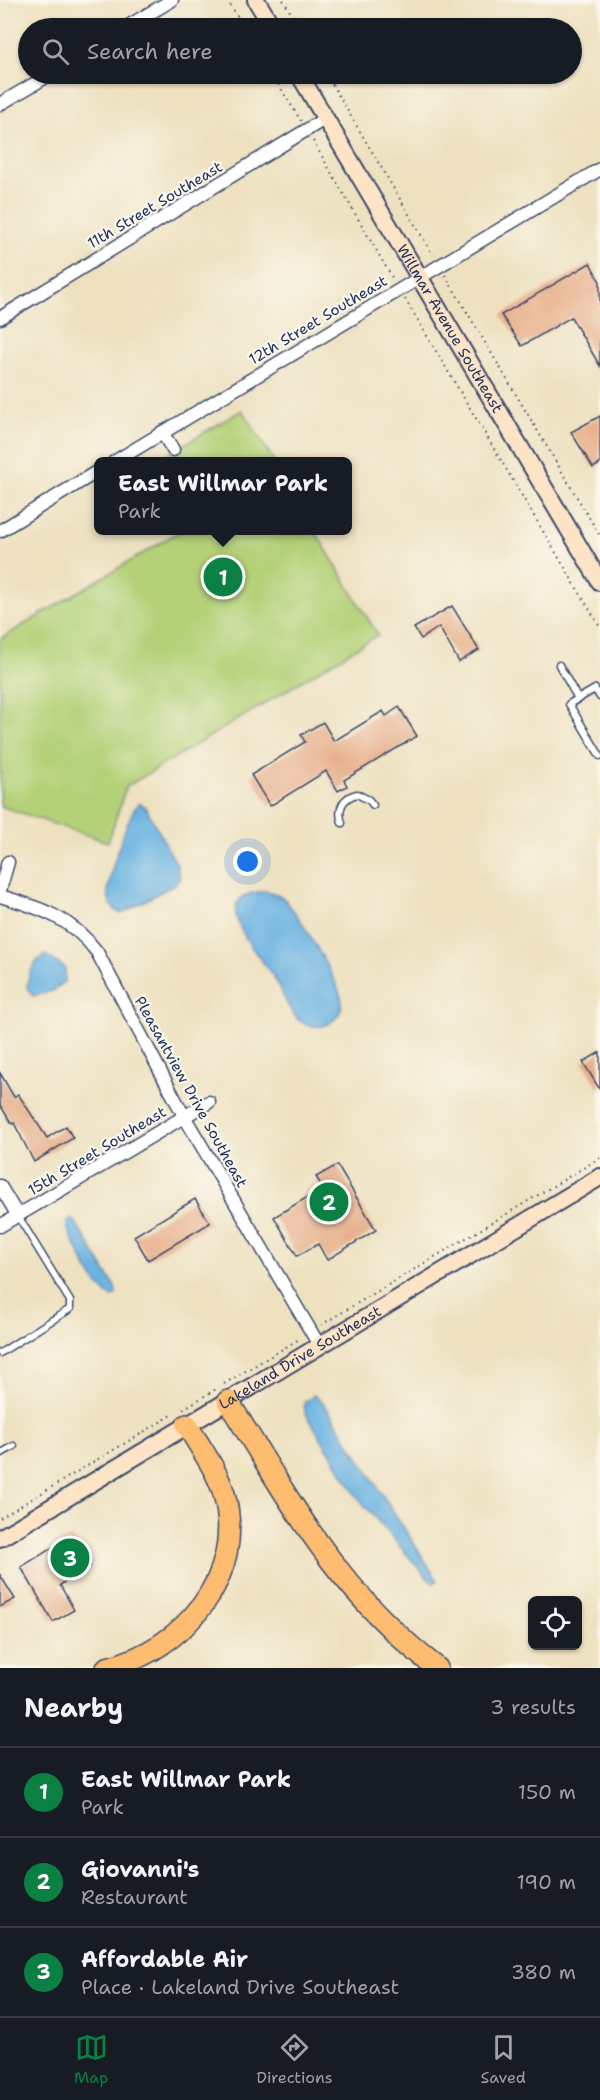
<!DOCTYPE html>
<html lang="en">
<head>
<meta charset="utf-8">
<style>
  :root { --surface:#171b24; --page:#20242c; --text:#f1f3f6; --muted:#9ea1a6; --line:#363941; --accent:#0b8043 }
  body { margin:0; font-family:"Shantell Sans",sans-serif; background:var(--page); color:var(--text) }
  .controls { position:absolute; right:18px; bottom:18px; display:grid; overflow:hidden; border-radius:9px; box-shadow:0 2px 4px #0004 }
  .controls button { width:54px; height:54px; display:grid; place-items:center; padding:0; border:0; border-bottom:2px solid var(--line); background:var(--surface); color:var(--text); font:30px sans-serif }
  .you { position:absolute; left:248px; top:862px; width:21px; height:21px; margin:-15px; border:4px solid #fff; border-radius:50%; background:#1a73e8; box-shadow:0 0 0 9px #1a73e833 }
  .badge { display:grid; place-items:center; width:39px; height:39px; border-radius:50%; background:var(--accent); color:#fff; font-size:20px; font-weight:700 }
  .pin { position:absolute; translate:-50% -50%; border:3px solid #fff; box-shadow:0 2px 6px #0006 }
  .popup { position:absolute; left:94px; top:457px; width:258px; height:78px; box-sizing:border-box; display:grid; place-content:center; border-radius:9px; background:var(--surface); filter:drop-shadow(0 2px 4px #0005); font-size:20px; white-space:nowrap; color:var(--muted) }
  .popup b { font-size:22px; color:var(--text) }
  .popup::after { content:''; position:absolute; left:50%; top:100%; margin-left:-12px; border:12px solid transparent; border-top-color:var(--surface) }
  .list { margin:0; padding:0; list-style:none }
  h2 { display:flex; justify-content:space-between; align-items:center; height:78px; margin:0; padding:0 24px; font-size:26px }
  h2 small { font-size:20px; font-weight:400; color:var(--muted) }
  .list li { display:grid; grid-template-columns:39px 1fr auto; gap:18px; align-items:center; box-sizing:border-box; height:90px; padding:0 24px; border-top:2px solid var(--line) }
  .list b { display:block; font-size:22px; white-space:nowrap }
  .list p { margin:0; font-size:20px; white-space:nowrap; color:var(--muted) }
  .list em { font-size:20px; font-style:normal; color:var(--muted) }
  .icon { flex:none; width:33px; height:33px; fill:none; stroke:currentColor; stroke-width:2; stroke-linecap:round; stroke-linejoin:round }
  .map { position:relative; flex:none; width:600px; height:1668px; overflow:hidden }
  .search { position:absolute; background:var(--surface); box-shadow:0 2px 4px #0004; left:18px; right:18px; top:18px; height:66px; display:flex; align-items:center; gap:15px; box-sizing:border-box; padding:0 21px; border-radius:33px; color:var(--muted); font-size:22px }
  .sheet { height:348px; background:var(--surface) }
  nav { display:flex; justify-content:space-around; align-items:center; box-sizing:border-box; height:84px; border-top:2px solid var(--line); background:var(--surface); font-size:16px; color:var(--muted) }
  nav a { display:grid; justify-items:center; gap:3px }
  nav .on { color:var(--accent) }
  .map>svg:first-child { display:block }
</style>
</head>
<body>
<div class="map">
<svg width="600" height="1668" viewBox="0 0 600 1668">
  <rect width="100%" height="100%" fill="#fbf7ec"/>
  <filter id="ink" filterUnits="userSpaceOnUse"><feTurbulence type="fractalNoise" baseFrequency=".0167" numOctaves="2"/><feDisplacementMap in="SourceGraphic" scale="12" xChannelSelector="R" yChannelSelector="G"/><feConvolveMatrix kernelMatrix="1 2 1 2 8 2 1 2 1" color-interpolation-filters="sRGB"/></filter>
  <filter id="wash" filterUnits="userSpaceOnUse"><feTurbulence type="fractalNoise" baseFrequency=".008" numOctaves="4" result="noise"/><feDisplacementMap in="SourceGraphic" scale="24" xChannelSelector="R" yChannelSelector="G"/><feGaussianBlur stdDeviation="1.35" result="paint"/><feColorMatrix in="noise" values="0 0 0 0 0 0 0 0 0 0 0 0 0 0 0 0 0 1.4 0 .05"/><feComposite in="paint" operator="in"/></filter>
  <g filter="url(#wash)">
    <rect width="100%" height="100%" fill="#eee1c0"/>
    <g fill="#b4d178" stroke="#68806b" stroke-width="1.5">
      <path d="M242 410 274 461 165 462 163 457Z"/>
      <path d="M180 531H315L378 635 126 787 108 842 0 806V639Z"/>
    </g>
    <g fill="#69b2e1" stroke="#4270a0" stroke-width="1.5">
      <path d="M139 803 146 808 177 865 180 878 174 885 121 914C113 910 109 904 108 895 107 879 128 813 139 803Z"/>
      <path d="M266 891C274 893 281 895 286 901 299 916 344 988 342 1005 341 1014 334 1021 326 1025 318 1028 306 1026 300 1021 288 1011 282 990 274 978 258 953 201 895 266 891Z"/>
      <path d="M46 955 65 968V981L53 991 33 996 27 987C28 976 34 959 46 955Z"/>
      <path d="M70 1219 75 1221 115 1287 116 1295 111 1297C90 1283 78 1249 67 1228L66 1222Z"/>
      <path d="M314 1395 323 1402 438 1581 433 1583 424 1574 358 1498 305 1412 304 1403Z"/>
    </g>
    <g id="blocks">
      <g fill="#e7af8a">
        <path d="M590 263 600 282V366L571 317 522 346 501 315Z"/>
        <path d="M600 416V464L593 468 571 432Z"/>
        <path d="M452 606 479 650 459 662 439 627 421 639 414 628Z"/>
        <path d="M399 707 417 736 344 780 347 786 338 791 326 771 270 806 251 775 305 742 301 735 323 722 334 741 383 711 386 716Z"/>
        <path d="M600 1052V1090L583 1062Z"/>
        <path d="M0 1073 14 1097 18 1094 47 1138 66 1126 73 1138 34 1162 14 1123 12 1124 0 1105Z"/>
        <path d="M337 1165 376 1230 327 1260 318 1244 297 1256 274 1217 323 1188 316 1177Z"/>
        <path d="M195 1199 210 1223 148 1260 134 1236Z"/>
        <path d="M71 1536 90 1566 60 1585 74 1610 53 1622 21 1567Z"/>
        <path d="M0 1575 15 1599 0 1607Z"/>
      </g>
    </g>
  </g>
  <g filter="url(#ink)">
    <use href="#blocks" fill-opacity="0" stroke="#3b4a6d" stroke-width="1.5"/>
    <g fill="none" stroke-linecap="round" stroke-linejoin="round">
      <defs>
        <g id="service">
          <path d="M559 665 578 699"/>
          <path d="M600 697 595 689 569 704 600 756"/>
          <path d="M342 823C337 809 343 797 357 794L369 800 373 805"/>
          <path d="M0 1353 70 1309V1301L18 1216"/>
          <path d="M0 1454 14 1446"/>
        </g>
        <g id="minor">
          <path d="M125 28 172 0"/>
          <path d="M0 104 51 74"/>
          <path d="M0 318 326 118"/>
          <path d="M162 432 173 450"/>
          <path d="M114 462 600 169"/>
          <path d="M0 531 98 471"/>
          <path d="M0 890 8 862"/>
          <path d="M0 896C38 907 72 918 97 952L184 1116 319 1345"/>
          <path d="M0 1186 18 1216"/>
          <path d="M0 1226 209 1102"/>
        </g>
        <g id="secondary">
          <path d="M256 0 273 28"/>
          <path id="s1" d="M299 74 600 582"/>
          <path id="s2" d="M0 1538 600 1177"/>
        </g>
        <g id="motorway">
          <path d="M228 1401C292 1504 338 1592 437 1668"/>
          <path d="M107 1668C183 1650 247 1576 224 1494 217 1470 200 1447 187 1425"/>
        </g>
      </defs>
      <use href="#service" stroke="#3b4a6d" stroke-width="9"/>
      <use href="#minor" stroke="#3b4a6d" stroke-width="15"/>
      <use href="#secondary" stroke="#3b4a6d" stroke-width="20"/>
      <use href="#motorway" stroke="#3b4a6d" stroke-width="24"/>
      <g stroke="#3b4a6d" stroke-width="2" stroke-dasharray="1.5 4.5" stroke-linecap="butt">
        <path d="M227 0 245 28"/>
        <path d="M283 0 300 28"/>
        <path d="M272 74 301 121"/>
        <path d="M326 74 433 255"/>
        <path d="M313 141 393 279"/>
        <path d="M445 275 600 536"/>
        <path d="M405 299 600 627"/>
        <path d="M321 1325 600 1158"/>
        <path d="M224 1384 301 1338"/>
        <path d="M183 1409 216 1389"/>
        <path d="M0 1518 172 1415"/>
      </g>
      <use href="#service" stroke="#fff" stroke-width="6"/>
      <use href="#minor" stroke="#fff" stroke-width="12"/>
      <use href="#secondary" stroke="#fee4c6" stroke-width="16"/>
      <use href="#motorway" stroke="#fdbc70" stroke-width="21"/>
    </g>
  </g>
  <g text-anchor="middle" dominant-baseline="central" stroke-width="4.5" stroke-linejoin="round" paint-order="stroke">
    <g font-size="15" fill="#1b2f5e" stroke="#fbf7ec">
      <text transform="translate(155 205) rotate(-31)">11th Street Southeast</text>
      <text transform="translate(318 320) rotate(-31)">12th Street Southeast</text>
      <text stroke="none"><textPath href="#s1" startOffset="296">Willmar Avenue Southeast</textPath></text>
      <text transform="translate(191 1092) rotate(61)">Pleasantview Drive Southeast</text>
      <text transform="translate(97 1151) rotate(-31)">15th Street Southeast</text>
      <text stroke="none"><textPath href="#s2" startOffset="350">Lakeland Drive Southeast</textPath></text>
    </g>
  </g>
</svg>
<div class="controls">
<button><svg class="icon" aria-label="locate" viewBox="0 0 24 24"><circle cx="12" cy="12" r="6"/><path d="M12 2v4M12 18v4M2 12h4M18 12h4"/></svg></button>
</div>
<div class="you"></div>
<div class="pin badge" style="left:223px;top:577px">1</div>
<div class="popup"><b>East Willmar Park</b>Park</div>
<div class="pin badge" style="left:329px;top:1202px">2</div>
<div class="pin badge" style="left:70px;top:1558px">3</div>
<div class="search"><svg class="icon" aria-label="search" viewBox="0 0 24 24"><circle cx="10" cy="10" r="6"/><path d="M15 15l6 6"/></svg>Search here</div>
</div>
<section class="sheet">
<h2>Nearby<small>3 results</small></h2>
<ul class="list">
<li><span class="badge">1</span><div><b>East Willmar Park</b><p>Park</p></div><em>150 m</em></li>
<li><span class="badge">2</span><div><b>Giovanni's</b><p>Restaurant</p></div><em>190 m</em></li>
<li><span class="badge">3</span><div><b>Affordable Air</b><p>Place · Lakeland Drive Southeast</p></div><em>380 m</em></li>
</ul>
</section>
<nav>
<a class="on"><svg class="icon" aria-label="map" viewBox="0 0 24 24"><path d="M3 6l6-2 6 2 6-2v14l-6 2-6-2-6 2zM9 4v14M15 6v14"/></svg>Map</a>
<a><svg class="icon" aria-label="directions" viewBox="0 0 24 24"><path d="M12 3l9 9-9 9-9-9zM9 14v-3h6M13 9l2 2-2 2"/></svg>Directions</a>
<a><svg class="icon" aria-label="saved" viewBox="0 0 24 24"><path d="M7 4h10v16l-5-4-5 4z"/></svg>Saved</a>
</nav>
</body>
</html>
